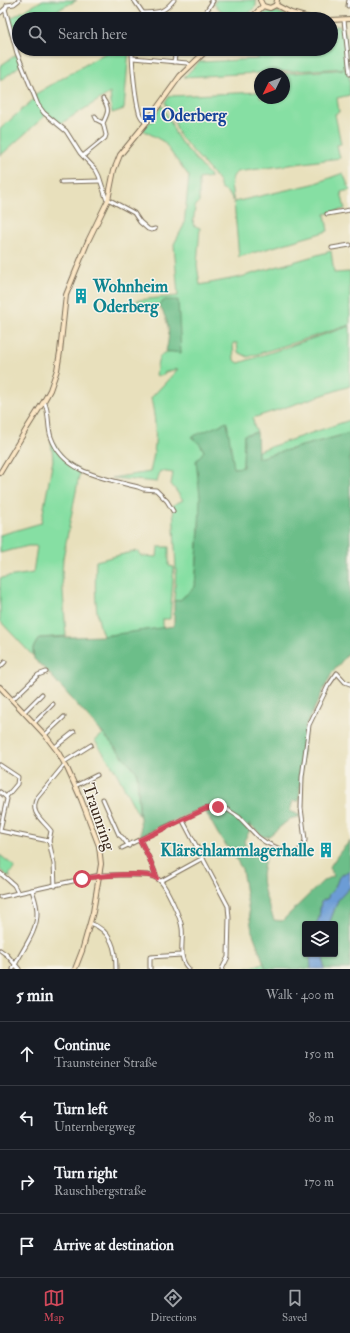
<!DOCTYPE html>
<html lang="en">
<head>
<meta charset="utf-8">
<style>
  :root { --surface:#171b24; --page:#20242c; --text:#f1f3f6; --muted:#9ea1a6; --line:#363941; --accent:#d1495b }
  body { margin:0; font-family:"IM FELL Double Pica",serif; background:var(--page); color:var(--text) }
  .controls { position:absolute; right:12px; bottom:12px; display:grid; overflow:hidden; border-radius:4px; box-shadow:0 1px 3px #0004 }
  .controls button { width:36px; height:36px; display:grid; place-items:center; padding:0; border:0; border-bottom:1px solid var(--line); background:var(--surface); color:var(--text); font:20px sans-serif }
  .compass { position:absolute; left:254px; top:68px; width:36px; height:36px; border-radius:50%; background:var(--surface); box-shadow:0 1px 3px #0004; rotate:227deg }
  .stop { position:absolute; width:12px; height:12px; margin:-9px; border:3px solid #d1495b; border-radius:50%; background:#fff }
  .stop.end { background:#d1495b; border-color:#fff; box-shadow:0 1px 4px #0008 }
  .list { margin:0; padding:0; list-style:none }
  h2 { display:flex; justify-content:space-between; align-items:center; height:52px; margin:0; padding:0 16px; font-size:17px }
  h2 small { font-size:13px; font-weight:400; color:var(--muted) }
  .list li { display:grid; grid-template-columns:26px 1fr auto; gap:12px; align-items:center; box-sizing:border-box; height:64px; padding:0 16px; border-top:1px solid var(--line) }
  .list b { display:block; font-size:15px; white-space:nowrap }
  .list p { margin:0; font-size:13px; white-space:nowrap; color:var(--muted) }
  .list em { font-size:13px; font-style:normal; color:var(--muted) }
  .icon { flex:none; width:22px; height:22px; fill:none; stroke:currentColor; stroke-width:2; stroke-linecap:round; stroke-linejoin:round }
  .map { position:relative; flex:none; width:350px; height:969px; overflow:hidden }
  .search { position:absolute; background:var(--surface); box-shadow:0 1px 3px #0004; left:12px; right:12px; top:12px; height:44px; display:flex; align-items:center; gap:10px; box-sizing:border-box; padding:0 14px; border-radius:22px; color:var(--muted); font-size:15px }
  .sheet { height:308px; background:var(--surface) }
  nav { display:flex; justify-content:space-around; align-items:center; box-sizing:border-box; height:56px; border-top:1px solid var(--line); background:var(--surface); font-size:11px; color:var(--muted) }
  nav a { display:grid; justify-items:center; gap:2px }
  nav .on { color:var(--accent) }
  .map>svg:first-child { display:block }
</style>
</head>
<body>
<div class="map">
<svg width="350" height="969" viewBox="0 0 350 969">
  <rect width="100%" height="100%" fill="#f7f3e8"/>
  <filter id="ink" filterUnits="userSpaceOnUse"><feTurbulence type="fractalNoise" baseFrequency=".025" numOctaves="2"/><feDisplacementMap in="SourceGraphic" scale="8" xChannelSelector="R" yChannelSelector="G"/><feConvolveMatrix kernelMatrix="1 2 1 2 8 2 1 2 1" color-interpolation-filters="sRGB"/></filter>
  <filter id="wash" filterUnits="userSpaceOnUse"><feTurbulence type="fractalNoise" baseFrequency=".012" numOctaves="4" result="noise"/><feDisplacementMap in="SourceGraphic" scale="16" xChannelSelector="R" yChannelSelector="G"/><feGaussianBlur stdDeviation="0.9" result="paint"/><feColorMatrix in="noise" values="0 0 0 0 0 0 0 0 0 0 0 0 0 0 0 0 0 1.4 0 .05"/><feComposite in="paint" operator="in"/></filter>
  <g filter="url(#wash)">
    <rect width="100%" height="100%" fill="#e8e0bc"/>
    <g fill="#86dfa3" stroke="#608460">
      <path d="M43 0H77L41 19H19V30L12 34 9 19Z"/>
      <path d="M215 0H256V6L244 19H230L214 4 216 1Z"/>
      <path d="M277 12 295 19H254L262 13Z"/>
      <path d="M331 26H340L344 33 346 34 348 68 184 77 199 62 259 59 249 49H331Z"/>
      <path d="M112 49H129L124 109 112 113 110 93 60 124 46 113V115L0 156V129L35 98 34 95Z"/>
      <path d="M17 54 22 64 0 81V66Z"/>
      <path d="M349 69 350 95 337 98 339 112 335 114 341 144 337 145 340 158 237 172C228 179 232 192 234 202L313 184 343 173 350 190 341 192 345 209 325 214 328 231 239 257 234 202C231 196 228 192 221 189L218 180 179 135 173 118 165 102 170 96 260 92V98H284V74H279Z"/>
      <path d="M161 106H162L170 120 175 133 180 141 211 177 199 179V202L195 207 193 225 200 228 197 265 200 285 241 277 331 251 334 273 350 272V325L248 357 238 352 237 343H233L234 360 239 363 350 326V386L253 418 254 426 257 432 244 435 243 468H234L192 436 200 444 204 451 195 587 180 600 174 601 176 570 173 505 183 500 171 484 173 473 160 471 157 482 111 478 150 472C157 445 157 426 151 398L178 369 165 372 164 375 156 376C157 368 157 352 168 352 172 351 177 352 181 352L165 300 159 305 128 307 139 300 178 296 174 244 184 225 189 176 175 158 164 142 143 130 150 121 152 122 154 119 153 118Z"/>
      <path d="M350 420V433L258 458V451Z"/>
      <path d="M51 439 65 460 80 471 63 558 62 576 66 636 39 638 33 648V656L0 621V578L33 573 37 546H28L0 553V535L41 523 53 460Z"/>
      <path d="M158 547H169V566L174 567 170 619H163V628L103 636C94 612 95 586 96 561L136 551 139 552 141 556 157 557Z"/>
      <path d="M103 734 137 772 139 816 114 768 95 741Z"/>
      <path d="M0 855 15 867 9 875 11 877H9L0 870Z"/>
      <path d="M264 963 265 969H244Z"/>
    </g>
    <g fill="#6cbe89" stroke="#547454">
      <path d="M165 300H178L181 353 166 351C171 332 169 322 159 305Z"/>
      <path d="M227 422 234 468 243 467 244 435 257 432 258 458 350 433V651L332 673 305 727 299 801H293L290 811 301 816 290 819 269 836 263 837 249 823 250 830 244 841 249 857 265 846 270 848C268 854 264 861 263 868 259 885 269 905 274 920L282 921 323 881 334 876 329 868 340 852 350 841V870L339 877 336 885 333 890 329 894 328 898 321 902 319 918 316 924H305V954H310L311 969H266L252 931 242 869 236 859 218 834 203 807 141 835 137 772 47 671 34 659 33 648 39 638 103 636 174 626V601L180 600 195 587 199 531 200 497 196 461 204 451 200 444 191 437Z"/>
      <path d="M350 887V969H324L323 954H335V924H329L338 900Z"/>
    </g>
    <g fill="#6c9cd5" stroke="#54637a">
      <path d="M350 870V887L338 900 329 924H316L319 918 321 902 328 898 329 894 333 890 336 885 339 877Z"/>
      <path d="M310 954H323L324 969H311Z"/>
    </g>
  </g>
  <g filter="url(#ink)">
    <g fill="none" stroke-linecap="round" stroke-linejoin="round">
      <defs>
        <g id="street">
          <path d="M134 0 143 13"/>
          <path d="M348 6 349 0"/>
          <path d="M5 9 17 53 38 105 44 113 66 131 80 153 96 170 99 176 106 198 134 213 140 222 148 229 151 230 155 229"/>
          <path d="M0 13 6 8 7 5 14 4 19 0"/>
          <path d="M141 19 143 13C160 12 163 13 174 0"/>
          <path d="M203 19 205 13 213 1 211 0"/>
          <path d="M344 20 350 74"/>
          <path d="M132 49C132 66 135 96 139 112 140 117 143 120 146 123"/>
          <path d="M133 58 187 63 190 65"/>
          <path d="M174 62 176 49"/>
          <path d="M95 116 97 120 103 123"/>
          <path d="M83 156 105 138 106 135 103 123C108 113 110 109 103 99"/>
          <path d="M61 182 100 181"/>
          <path d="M327 214 350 210"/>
          <path d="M332 248 350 245"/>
          <path d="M44 401C50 413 47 426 51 437 64 474 105 478 138 487L143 489 156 490 167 501 173 511"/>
          <path d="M0 667 5 662"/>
          <path d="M12 700 38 675 46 672"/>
          <path d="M24 712 42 694"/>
          <path d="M34 723 53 704"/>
          <path d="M45 735 64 717"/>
          <path d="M55 747 74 732"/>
          <path d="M64 762 91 745"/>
          <path d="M0 765 18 777 17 784 6 797"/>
          <path d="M75 786 97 775"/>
          <path d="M0 792 6 797 7 799 0 830"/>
          <path d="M103 799 119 835 122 837 129 846"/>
          <path d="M182 819 228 906 229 918 228 957 222 969"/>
          <path d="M0 831 49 841 54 864 55 886"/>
          <path d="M140 840 150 860 157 878"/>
          <path d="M49 841 51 831C43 820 29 813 37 798L65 764"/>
          <path d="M122 848 191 815 205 809 214 807 228 810 239 817 258 837 265 842 288 853 293 854 297 852 303 847 305 840 301 808 302 777 309 725 328 686 337 673 345 682 350 684"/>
          <path d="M0 873 14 885 18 893"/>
          <path d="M161 881 203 858"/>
          <path d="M0 897 100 875H148C152 876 156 877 159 880 166 885 181 919 182 928 184 942 177 958 189 969"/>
          <path d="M90 923C112 931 116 949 116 969"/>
          <path d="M0 950 7 955 19 969"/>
          <path d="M13 969C21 951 38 932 37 912 37 904 34 897 32 890"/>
          <path d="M150 969V957L181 955"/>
        </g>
        <g id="secondary">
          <path d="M260 0 263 6 270 8 276 5 277 0"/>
          <path d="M276 5 291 13 313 19"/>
          <path d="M250 19 263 6"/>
          <path d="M331 20 350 19"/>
          <path d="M0 473 27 428 44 401 50 390 57 370 60 352 66 295 88 241 108 200 114 170 120 155 146 123 180 76 208 49"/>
          <path d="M0 687 45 735 58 752 67 768 81 799 99 846 101 864 93 912 82 951 75 969"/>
        </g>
      </defs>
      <use href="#street" stroke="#786a55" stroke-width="5"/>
      <use href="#secondary" stroke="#786a55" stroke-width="6"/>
      <use href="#street" stroke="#fff" stroke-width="3"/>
      <use href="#secondary" stroke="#fbe6c4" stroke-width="4"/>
    </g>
  </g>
  <g fill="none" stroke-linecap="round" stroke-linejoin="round" filter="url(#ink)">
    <path stroke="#d1495b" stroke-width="5" d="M82 879C96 876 145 871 157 878L150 860 140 840 205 809 218 807"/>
  </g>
  <defs>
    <symbol id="bus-bare" viewBox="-9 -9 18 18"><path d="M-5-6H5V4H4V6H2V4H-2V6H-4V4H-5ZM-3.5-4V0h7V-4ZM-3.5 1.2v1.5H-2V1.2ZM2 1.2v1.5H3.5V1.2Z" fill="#1a4fb4" stroke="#f7f3e8" stroke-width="2.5" paint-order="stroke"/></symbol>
    <symbol id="building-bare" viewBox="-9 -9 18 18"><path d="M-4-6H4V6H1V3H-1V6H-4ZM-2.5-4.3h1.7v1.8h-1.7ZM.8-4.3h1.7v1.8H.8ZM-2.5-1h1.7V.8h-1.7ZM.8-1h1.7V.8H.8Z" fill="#0f9aa8" stroke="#f7f3e8" stroke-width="2.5" paint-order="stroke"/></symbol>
  </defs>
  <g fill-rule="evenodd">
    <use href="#bus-bare" x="138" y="104" width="22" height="22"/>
    <use href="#building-bare" x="70" y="285" width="22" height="22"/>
    <use href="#building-bare" x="315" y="839" width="22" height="22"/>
  </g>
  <g text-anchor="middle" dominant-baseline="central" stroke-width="3" stroke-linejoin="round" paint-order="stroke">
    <g font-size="17" font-weight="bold" fill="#164399" stroke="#f7f3e8" text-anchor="start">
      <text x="161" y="115">Oderberg</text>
    </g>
    <g font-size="17" font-weight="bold" fill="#0d838f" stroke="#f7f3e8" text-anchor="start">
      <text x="93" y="286">Wohnheim<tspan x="93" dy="20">Oderberg</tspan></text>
      <text x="314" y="850" text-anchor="end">Klärschlammlagerhalle</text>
    </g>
    <g font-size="17" fill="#3b2a1e" stroke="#f7f3e8">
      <text transform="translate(99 817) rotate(71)">Traunring</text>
    </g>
  </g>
</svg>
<div class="controls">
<button><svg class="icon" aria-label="layers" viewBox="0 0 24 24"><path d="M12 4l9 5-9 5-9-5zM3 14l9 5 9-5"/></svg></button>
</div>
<svg class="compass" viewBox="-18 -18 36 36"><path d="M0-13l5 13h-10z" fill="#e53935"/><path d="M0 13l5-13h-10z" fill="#9ea1a6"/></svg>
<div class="stop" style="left:82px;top:879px"></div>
<div class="stop end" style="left:218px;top:807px"></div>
<div class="search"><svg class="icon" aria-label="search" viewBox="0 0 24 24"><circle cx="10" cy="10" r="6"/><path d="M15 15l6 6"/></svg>Search here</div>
</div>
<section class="sheet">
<h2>5 min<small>Walk · 400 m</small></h2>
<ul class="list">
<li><svg class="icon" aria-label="ahead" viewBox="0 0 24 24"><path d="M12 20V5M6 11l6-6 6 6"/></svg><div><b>Continue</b><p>Traunsteiner Straße</p></div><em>150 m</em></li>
<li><svg class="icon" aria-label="left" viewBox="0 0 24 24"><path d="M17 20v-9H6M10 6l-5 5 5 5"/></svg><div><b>Turn left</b><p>Unternbergweg</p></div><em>80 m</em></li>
<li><svg class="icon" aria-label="right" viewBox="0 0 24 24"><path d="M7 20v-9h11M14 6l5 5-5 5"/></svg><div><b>Turn right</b><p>Rauschbergstraße</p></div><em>170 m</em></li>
<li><svg class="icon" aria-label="arrive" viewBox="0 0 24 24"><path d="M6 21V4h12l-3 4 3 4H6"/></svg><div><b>Arrive at destination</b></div></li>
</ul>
</section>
<nav>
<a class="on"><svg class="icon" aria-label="map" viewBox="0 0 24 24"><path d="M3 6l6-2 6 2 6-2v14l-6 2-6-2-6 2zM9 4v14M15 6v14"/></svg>Map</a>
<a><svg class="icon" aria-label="directions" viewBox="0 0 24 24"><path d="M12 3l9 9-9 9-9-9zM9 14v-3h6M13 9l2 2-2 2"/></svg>Directions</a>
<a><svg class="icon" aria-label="saved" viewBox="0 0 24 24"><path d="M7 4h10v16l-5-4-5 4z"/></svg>Saved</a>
</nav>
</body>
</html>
